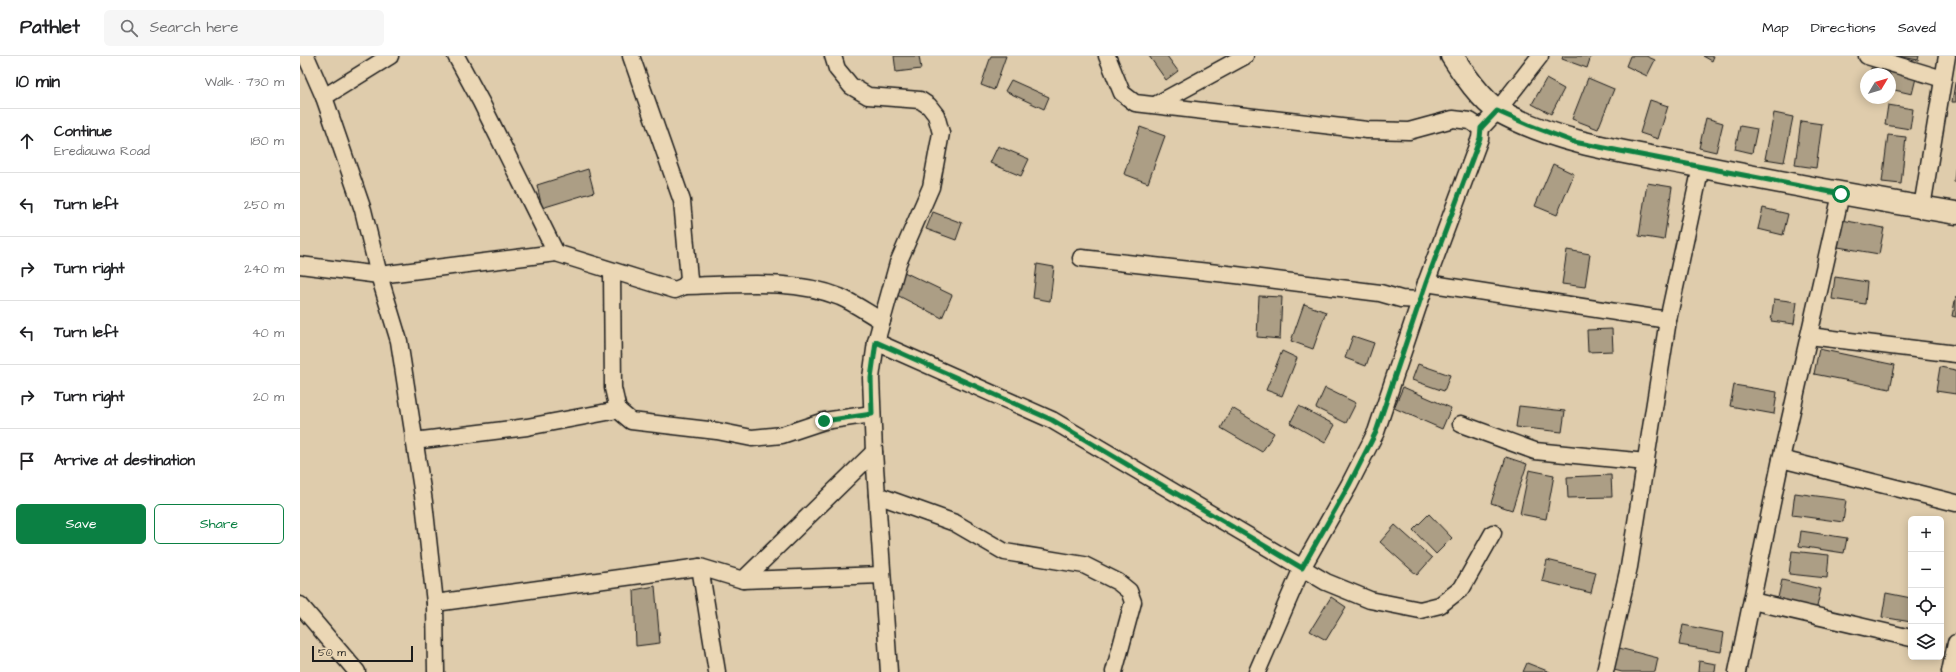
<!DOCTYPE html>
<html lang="en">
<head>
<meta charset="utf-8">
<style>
  :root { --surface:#fff; --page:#f6f6f6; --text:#202124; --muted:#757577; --line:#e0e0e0; --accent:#0b8043 }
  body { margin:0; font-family:"Architects Daughter",sans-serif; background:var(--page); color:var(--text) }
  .controls { position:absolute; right:12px; bottom:12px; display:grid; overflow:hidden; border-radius:6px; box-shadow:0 2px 10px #0003 }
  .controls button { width:36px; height:36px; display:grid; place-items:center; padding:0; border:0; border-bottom:1px solid var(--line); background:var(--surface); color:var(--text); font:20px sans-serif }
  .compass { position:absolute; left:1560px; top:12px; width:36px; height:36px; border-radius:50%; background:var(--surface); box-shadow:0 2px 10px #0003; rotate:52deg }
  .scale { position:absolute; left:12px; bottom:10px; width:101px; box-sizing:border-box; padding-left:4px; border:2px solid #1c1c1c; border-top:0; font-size:11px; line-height:14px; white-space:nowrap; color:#1c1c1c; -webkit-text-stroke:3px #ebd7b5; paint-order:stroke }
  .stop { position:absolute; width:12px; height:12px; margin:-9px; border:3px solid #0b8043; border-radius:50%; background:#fff }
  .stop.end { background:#0b8043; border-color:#fff; box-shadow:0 1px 4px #0008 }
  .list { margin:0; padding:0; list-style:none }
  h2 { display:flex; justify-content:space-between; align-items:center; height:52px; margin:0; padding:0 16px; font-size:17px }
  h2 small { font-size:13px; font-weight:400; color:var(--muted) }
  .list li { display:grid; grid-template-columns:26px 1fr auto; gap:12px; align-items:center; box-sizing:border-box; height:64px; padding:0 16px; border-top:1px solid var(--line) }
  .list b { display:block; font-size:15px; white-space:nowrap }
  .list p { margin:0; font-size:13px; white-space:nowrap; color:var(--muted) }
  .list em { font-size:13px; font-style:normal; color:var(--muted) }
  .actions { display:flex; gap:8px; padding:12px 16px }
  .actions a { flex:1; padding:9px 0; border:1px solid var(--accent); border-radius:6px; text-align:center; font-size:14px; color:var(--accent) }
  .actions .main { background:var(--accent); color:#fff }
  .icon { flex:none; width:22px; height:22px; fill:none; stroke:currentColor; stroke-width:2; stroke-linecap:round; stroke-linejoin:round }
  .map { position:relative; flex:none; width:1656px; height:616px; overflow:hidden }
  header { display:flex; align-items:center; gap:24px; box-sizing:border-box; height:56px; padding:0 20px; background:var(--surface); border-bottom:1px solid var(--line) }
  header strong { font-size:19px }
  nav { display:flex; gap:22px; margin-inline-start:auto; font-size:14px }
  .search { width:280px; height:36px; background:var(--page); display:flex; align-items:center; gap:10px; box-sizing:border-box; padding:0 14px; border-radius:6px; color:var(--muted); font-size:15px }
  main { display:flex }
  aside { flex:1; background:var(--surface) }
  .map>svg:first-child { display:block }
</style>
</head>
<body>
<header>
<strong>Pathlet</strong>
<div class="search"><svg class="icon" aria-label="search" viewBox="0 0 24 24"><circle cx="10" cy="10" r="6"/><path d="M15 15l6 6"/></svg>Search here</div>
<nav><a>Map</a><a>Directions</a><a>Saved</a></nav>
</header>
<main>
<aside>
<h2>10 min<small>Walk · 730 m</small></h2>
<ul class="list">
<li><svg class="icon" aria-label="ahead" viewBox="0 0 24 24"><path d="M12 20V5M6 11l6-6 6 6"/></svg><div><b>Continue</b><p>Erediauwa Road</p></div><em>180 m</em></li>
<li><svg class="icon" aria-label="left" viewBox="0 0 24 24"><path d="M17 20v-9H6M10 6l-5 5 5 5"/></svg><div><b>Turn left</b></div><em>250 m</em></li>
<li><svg class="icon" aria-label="right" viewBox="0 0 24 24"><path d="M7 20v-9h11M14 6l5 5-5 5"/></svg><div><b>Turn right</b></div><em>240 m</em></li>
<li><svg class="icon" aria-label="left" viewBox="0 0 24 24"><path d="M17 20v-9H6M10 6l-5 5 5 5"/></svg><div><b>Turn left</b></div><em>40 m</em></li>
<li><svg class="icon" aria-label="right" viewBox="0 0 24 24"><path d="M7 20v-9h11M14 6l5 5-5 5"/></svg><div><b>Turn right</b></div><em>20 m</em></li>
<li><svg class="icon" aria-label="arrive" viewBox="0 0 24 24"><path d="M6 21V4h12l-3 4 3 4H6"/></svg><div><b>Arrive at destination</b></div></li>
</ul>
<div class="actions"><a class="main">Save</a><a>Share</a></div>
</aside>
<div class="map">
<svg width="1656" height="616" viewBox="0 0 1656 616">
  <rect width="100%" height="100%" fill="#dfccac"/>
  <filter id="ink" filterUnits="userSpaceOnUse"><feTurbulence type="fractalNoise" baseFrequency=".025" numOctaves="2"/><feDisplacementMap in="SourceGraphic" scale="8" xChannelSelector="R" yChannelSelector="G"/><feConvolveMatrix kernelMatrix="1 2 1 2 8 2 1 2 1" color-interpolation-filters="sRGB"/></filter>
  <g filter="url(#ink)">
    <g fill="#ac9e85" stroke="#1c1c1c">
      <path d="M594 0H619L621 13 596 16Z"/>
      <path d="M691 0H706L694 34 681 29Z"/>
      <path d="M849 0H867L878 15 866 24Z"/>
      <path d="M1263 0H1291L1287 12 1262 3Z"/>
      <path d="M1330 0H1346L1355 4 1347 20 1326 10Z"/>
      <path d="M1403 0H1414L1412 5Z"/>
      <path d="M1597 0H1619L1618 4Z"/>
      <path d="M1571 12 1616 22 1612 38 1590 33V18H1570Z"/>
      <path d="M1288 22 1314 33 1298 73 1272 63Z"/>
      <path d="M1246 23 1264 33 1251 58 1232 48Z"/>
      <path d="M711 24 749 41 744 53 705 35Z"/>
      <path d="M1655 27H1656V46H1652Z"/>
      <path d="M1350 44 1368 50 1358 83 1340 77Z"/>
      <path d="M1588 49 1613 53 1610 73 1585 69Z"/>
      <path d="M1474 57 1493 61 1484 106 1465 103Z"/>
      <path d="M1406 62 1423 67 1416 96 1399 92Z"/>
      <path d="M1501 65 1522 68 1516 112 1495 109Z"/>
      <path d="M1440 70 1457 73 1452 97 1435 93Z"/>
      <path d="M840 71 865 80 848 127 824 118Z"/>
      <path d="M1588 79 1606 81 1601 128 1582 126Z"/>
      <path d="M698 90 729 103 721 120 690 107Z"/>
      <path d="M1656 106V125H1654Z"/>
      <path d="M1253 108 1274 118 1257 159 1235 150Z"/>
      <path d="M288 113 294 136 242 152 237 129Z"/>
      <path d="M1347 127 1372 131 1364 184 1339 180Z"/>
      <path d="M1463 152 1488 158 1483 179 1458 173Z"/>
      <path d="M633 156 662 167 656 184 626 173Z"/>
      <path d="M1542 164 1584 172 1579 198 1538 191Z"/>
      <path d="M1267 194 1290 198 1285 231 1262 228Z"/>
      <path d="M737 208 754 211 750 245 733 242Z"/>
      <path d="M604 216 652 239 642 262 593 237Z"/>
      <path d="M1535 221 1567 226 1565 248 1532 243Z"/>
      <path d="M959 240 982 241 980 283 957 281Z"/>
      <path d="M1656 240V261L1652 260Z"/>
      <path d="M1474 243 1497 246 1494 268 1471 265Z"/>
      <path d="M1004 248 1026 256 1013 293 991 285Z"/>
      <path d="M1312 273 1313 295 1288 296 1287 274Z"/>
      <path d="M1053 280 1074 287 1066 310 1045 302Z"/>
      <path d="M1519 293 1595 309 1590 333 1514 318Z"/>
      <path d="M982 295 997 302 982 340 966 334Z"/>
      <path d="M1118 308 1150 319 1144 335 1112 324Z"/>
      <path d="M1640 311 1656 314V338L1636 335Z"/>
      <path d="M1434 329 1477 336 1474 358 1430 350Z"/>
      <path d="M1103 331 1151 352 1142 373 1094 352Z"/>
      <path d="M1025 332 1056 347 1046 367 1016 352Z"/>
      <path d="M999 350 1035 369 1025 387 990 367Z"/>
      <path d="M1219 350 1265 355 1262 376 1216 371Z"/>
      <path d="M932 352 974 377 962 396 921 372Z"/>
      <path d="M1206 401 1227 408 1212 454 1191 447Z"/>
      <path d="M1229 414 1254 419 1246 463 1220 458Z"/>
      <path d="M1311 419 1312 441 1268 442 1267 421Z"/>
      <path d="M1495 437 1546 444 1543 466 1492 459Z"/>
      <path d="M1129 458 1152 482 1136 498 1113 474Z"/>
      <path d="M1095 469 1132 502 1117 519 1080 486Z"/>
      <path d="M1501 475 1547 482 1544 497 1499 490Z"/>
      <path d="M1492 495 1529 499 1527 522 1489 518Z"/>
      <path d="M1247 504 1296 516 1291 537 1242 525Z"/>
      <path d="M1482 524 1521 533 1516 555 1477 546Z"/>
      <path d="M355 530 360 587 336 590 334 534Z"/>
      <path d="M1586 537 1611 542V566L1582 561Z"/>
      <path d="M1031 541 1046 551 1026 584 1010 575Z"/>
      <path d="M1383 569 1424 577 1421 596 1379 589Z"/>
      <path d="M1319 592 1358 602 1355 616H1322L1314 614Z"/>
      <path d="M1399 605 1416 608 1415 616H1398Z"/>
      <path d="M1227 607 1250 616H1223Z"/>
    </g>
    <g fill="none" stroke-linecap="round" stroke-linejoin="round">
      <defs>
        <g id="street">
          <path d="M6 0 24 41 63 154 79 219 99 285 124 446 135 547 136 616"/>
          <path d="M156 0 181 46 256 197"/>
          <path d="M331 0 382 145 389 223 385 230"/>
          <path d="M533 0 537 13 551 30 568 40 620 44 629 50 636 59 641 77 631 131 598 207 576 286 571 322 574 396 589 616"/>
          <path d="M807 0 822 37 835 47 1067 74 1109 75 1153 63 1170 65 1181 72"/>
          <path d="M1567 0 1643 23"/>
          <path d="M24 41 90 0"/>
          <path d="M857 48 945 0"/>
          <path d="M1622 151 1647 0"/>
          <path d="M781 202 936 219 1080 237 1101 243 1120 244"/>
          <path d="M0 209 79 219 256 197 375 234 385 230C436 229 492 222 540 241 554 247 568 257 582 265"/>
          <path d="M312 215 313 332 318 354 331 365 417 375 452 382 482 379 524 365 572 358"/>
          <path d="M1126 227 1368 264"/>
          <path d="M1509 280 1656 298"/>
          <path d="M576 286 752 364 1026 526 1070 544 1120 554 1140 549 1162 532 1193 477"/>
          <path d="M1161 368 1235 395 1346 406"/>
          <path d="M114 385 227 371 318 354"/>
          <path d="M1481 403 1656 447"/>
          <path d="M577 439 655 467 705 496 784 509 818 526 829 535 833 546 814 616"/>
          <path d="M400 511 417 616"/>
          <path d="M443 524 574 396"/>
          <path d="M1452 545 1611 582"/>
          <path d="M135 547 400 511 443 524 582 519"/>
          <path d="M0 549 57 616"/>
          <path d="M957 616 1002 512 1049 429 1076 376 1126 227 1180 82 1181 72 1197 55 1240 0"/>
          <path d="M1305 616 1329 511 1368 264 1401 111"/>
          <path d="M1437 616 1481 403 1541 138"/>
          <path d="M1650 616 1656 587"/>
        </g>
        <path id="secondary" d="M1152 0C1162 16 1183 46 1199 55 1257 87 1324 96 1388 108 1477 126 1566 142 1656 157"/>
      </defs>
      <use href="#street" stroke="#1c1c1c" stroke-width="19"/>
      <use href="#secondary" stroke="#1c1c1c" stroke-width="25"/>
      <use href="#street" stroke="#ebd7b5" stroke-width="16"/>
      <use href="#secondary" stroke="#ebd7b5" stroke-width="22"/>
    </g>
  </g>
  <g fill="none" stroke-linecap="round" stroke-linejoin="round" filter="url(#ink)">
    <path stroke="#0b8043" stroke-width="5" d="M524 365 572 358 571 322 576 286 752 364 1002 512 1049 429 1076 376 1126 227 1180 82 1181 72 1197 55 1229 69 1274 86 1541 138"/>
  </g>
</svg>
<div class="controls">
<button>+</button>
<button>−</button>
<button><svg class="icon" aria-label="locate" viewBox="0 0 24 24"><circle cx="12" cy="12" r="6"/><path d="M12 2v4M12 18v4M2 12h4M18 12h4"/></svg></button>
<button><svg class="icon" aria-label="layers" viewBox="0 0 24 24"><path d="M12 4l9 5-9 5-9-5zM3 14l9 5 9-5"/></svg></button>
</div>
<svg class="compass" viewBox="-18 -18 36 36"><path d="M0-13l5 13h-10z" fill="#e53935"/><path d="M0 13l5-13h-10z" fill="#757577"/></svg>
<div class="scale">50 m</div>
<div class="stop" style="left:1541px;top:138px"></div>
<div class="stop end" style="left:524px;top:365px"></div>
</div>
</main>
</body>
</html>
